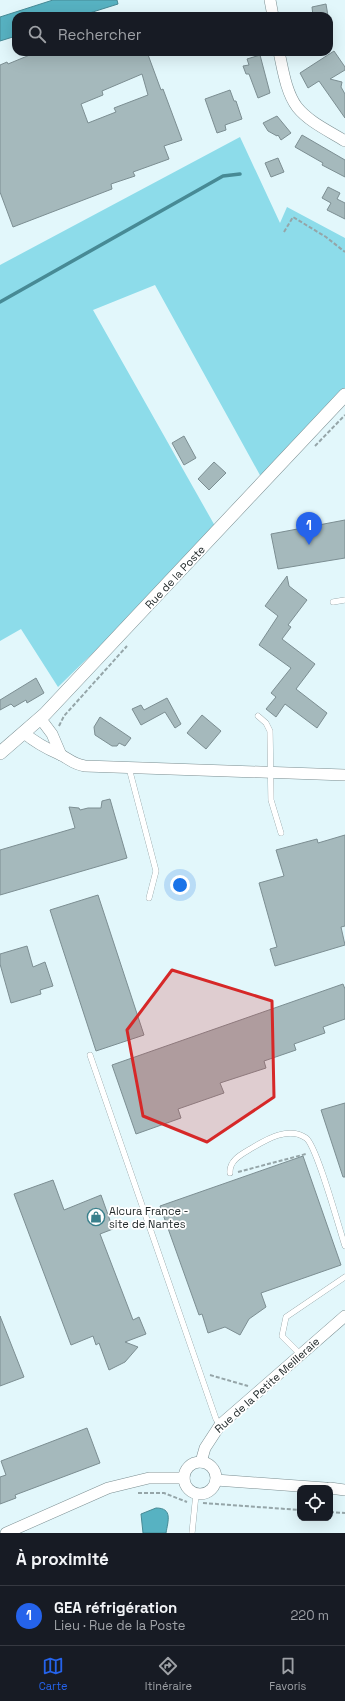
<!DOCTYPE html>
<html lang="fr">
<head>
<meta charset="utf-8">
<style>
  :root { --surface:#171b24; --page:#20242c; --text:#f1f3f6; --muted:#9ea1a6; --line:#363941; --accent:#2563eb }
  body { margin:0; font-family:"Space Grotesk",sans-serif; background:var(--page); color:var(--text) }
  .controls { position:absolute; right:12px; bottom:12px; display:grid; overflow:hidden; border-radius:8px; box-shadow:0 4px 16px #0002 }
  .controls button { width:36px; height:36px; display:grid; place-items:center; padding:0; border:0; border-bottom:1px solid var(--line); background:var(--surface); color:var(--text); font:20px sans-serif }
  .you { position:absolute; left:180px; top:885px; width:14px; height:14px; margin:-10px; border:3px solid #fff; border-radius:50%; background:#1a73e8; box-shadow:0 0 0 6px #1a73e833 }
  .badge { display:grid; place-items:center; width:26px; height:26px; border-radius:50%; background:var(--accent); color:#fff; font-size:13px; font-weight:700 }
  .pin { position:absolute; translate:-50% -33px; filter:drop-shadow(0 1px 2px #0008) }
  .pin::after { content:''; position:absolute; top:21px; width:14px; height:12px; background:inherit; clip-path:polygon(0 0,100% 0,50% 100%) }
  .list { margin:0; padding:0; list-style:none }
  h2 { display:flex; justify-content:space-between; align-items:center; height:52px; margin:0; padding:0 16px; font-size:17px }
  h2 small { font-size:13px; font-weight:400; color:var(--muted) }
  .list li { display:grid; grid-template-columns:26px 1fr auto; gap:12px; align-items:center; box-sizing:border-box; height:60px; padding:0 16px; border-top:1px solid var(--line) }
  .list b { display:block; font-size:15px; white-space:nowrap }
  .list p { margin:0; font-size:13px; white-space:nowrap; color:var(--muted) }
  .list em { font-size:13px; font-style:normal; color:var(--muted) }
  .icon { flex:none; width:22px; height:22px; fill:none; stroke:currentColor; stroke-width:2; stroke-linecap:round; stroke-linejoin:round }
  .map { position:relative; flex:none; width:345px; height:1533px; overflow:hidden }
  .search { position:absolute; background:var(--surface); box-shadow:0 4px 16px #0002; left:12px; right:12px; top:12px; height:44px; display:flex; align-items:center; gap:10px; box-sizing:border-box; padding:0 14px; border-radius:12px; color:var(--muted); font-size:15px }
  .sheet { height:112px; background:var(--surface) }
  nav { display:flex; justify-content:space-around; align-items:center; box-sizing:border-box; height:56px; border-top:1px solid var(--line); background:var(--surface); font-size:11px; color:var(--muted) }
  nav a { display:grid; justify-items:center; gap:2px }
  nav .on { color:var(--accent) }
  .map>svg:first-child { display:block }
</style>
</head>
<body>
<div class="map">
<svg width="345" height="1533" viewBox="0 0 345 1533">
  <rect width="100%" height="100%" fill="#e2f7fb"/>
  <path fill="#8ddcea" d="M240 137 280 223 287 207 345 238V388L261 477 155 285 93 310 215 526 138 609 58 687 21 629 0 641V265Z"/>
  <g fill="#57b2c2" stroke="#478a95">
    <path d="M53 0H117L118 4 80 16H16V36L0 41V17Z"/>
    <path d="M156 1508C173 1508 168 1521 166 1533H143L141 1514Z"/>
  </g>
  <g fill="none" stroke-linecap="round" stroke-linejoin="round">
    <path stroke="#478a95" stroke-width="3.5" d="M0 302 223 176 240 174"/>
  </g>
  <g fill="#a5b9bc" stroke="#7c8e92" fill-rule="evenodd">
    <path d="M326 4 328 16H313L312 7Z"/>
    <path d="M334 51 345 67V70L330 79 342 82 341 87 345 94V118L319 81 308 88 300 73Z"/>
    <path d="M37 52H147L161 90 163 89 182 140 164 146 169 159 133 172 135 176 111 184 112 189 13 227 0 192V65L7 62 8 64ZM142 74 148 95 114 108 116 112 88 123 81 104 103 95 102 91Z"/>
    <path d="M260 55 270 93 258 98 249 74H246L243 66 249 65 247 59Z"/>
    <path d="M230 90 234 101H236L242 119 225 125 226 130 217 133 205 99Z"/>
    <path d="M277 116 291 133 281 140 278 135 277 136 268 131 263 123Z"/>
    <path d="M302 135 345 160V177L322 165 323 163 295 147Z"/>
    <path d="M278 158 284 172 271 177 265 163Z"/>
    <path d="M328 187 340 193 337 199 345 203V219L327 210 331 203 322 198Z"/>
    <path d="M184 436 196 458 184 465 172 443Z"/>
    <path d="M214 462 226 473 209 490 198 479Z"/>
    <path d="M345 520V558L278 569 271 534Z"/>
    <path d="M287 576 289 586 307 600 288 625 291 627 282 639 315 664 296 689 327 713 317 728 285 704 276 717 266 709 276 697 271 693 291 668 259 645 278 616 265 606Z"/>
    <path d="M36 678 44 693 27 703 26 700 14 707 11 704 0 710V700Z"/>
    <path d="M167 698 181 724 175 728 165 712 141 725 132 709 141 705 144 710Z"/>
    <path d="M202 715 221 731 206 749 187 733Z"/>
    <path d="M100 717 131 738 125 746 119 743 117 746H112L95 735 94 727Z"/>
    <path d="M110 799 127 858 0 895V850L75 828 69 807 79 808 80 810 88 808H101L102 801Z"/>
    <path d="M345 835V926L341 927 345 945 275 966 270 949 277 947 259 883 284 876 276 850 317 839 318 843Z"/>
    <path d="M98 895 144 1035 96 1051 50 910Z"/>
    <path d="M27 946 33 967 45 962 53 986 40 990 41 994 11 1003 0 964V954Z"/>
    <path d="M343 984 345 989V1019L323 1027 325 1033 294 1044 296 1050 264 1061 266 1068 220 1083 224 1093 178 1109 181 1118 136 1134 112 1065Z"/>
    <path d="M345 1103V1177H343L321 1110Z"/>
    <path d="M303 1156 341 1265 261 1293 266 1307 249 1319 240 1335 225 1327 208 1333 202 1314 199 1315 160 1206Z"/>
    <path d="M53 1180 64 1210 101 1195 113 1229 100 1234 133 1320 139 1317 146 1334 125 1342 138 1347 125 1362 109 1370 99 1343 96 1345 93 1336 71 1345 14 1194Z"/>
    <path d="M0 1316 24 1377 0 1386Z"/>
    <path d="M87 1428 100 1463 15 1495 16 1498 0 1504V1477L6 1475 1 1461Z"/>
  </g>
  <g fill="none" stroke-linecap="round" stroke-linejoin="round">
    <defs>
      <g id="service">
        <path d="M333 602 345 600"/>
        <path d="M258 716 266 723 270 731 271 800 281 833"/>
        <path d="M129 768 156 871 149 898"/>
        <path d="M90 1055 216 1419 220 1425"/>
        <path d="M230 1173C229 1160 242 1154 252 1148 267 1139 289 1126 306 1138 317 1146 339 1228 345 1246"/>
        <path d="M301 1355 282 1336 286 1317 345 1277"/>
        <path d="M192 1533 196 1494"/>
      </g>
      <g id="minor">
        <path d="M270 0 273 16"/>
        <path d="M279 52C283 70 286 92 297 107 309 122 329 131 345 141"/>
        <path d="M40 718 52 734 61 755"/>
        <path d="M24 733C36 743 45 748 59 754 70 759 72 764 85 766L345 775"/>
        <path d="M201 1462 205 1448 220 1425 345 1316"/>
        <circle cx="200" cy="1478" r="16"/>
        <path d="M216 1480 325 1488"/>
        <path d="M330 1488 345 1490"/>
        <path d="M6 1533 108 1488 149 1478H184"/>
      </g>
      <path id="tertiary" d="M0 753 45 714 345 395"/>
    </defs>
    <use href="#service" stroke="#7b8e91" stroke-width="6"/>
    <use href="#minor" stroke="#7b8e91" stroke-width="12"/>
    <use href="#tertiary" stroke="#7b8e91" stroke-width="14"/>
    <g stroke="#95a5a8" stroke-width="2" stroke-dasharray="4 2" stroke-linecap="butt">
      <path d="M284 232 293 217 326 237 345 252"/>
      <path d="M315 446 345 415"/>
      <path d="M59 726 64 716 127 646"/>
      <path d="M238 1172 306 1154"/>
      <path d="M210 1375 248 1386"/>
      <path d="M138 1493H164L187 1502"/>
      <path d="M203 1503 300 1510"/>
      <path d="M330 1512 345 1513"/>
    </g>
    <use href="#service" stroke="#fff" stroke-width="5.5"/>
    <use href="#minor" stroke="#fff" stroke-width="11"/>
    <use href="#tertiary" stroke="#fff" stroke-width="13"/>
  </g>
  <path fill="#d62828" fill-opacity="0.2" stroke="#d62828" stroke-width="3" stroke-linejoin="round" d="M172 970 272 1001 274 1097 207 1142 143 1116 127 1030Z"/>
  <defs>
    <symbol id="shop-ring" viewBox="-11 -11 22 22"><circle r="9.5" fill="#fff" stroke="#3a808c" stroke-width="1.5"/><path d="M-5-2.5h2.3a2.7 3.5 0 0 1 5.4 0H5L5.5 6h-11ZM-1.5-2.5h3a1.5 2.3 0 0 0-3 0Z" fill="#3a808c"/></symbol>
  </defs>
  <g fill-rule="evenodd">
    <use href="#shop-ring" x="86" y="1207" width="20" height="20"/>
  </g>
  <g text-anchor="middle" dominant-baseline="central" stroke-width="3.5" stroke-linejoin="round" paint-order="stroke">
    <g font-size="11" fill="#232b2c" stroke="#fff">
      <text transform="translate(175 577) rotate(-47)">Rue de la Poste</text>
      <text transform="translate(267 1385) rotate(-42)">Rue de la Petite Meilleraie</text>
    </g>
    <g font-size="11" fill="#232b2c" stroke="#fff" text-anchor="start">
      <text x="109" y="1211">Alcura France -<tspan x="109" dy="13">site de Nantes</tspan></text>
    </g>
  </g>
</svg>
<div class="controls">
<button><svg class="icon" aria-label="locate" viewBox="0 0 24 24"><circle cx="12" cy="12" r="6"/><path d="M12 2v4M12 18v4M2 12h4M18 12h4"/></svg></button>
</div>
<div class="you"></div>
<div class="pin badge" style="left:309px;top:545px">1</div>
<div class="search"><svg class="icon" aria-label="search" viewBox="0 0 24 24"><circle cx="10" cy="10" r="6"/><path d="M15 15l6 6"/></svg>Rechercher</div>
</div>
<section class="sheet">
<h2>À proximité<small></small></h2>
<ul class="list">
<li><span class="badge">1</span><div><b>GEA réfrigération</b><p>Lieu · Rue de la Poste</p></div><em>220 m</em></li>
</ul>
</section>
<nav>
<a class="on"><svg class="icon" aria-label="map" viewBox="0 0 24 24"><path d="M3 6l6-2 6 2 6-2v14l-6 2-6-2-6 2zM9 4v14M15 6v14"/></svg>Carte</a>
<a><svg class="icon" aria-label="directions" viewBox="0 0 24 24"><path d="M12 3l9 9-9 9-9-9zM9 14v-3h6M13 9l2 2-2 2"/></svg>Itinéraire</a>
<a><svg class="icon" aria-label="saved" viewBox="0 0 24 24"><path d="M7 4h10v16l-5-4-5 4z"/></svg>Favoris</a>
</nav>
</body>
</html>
